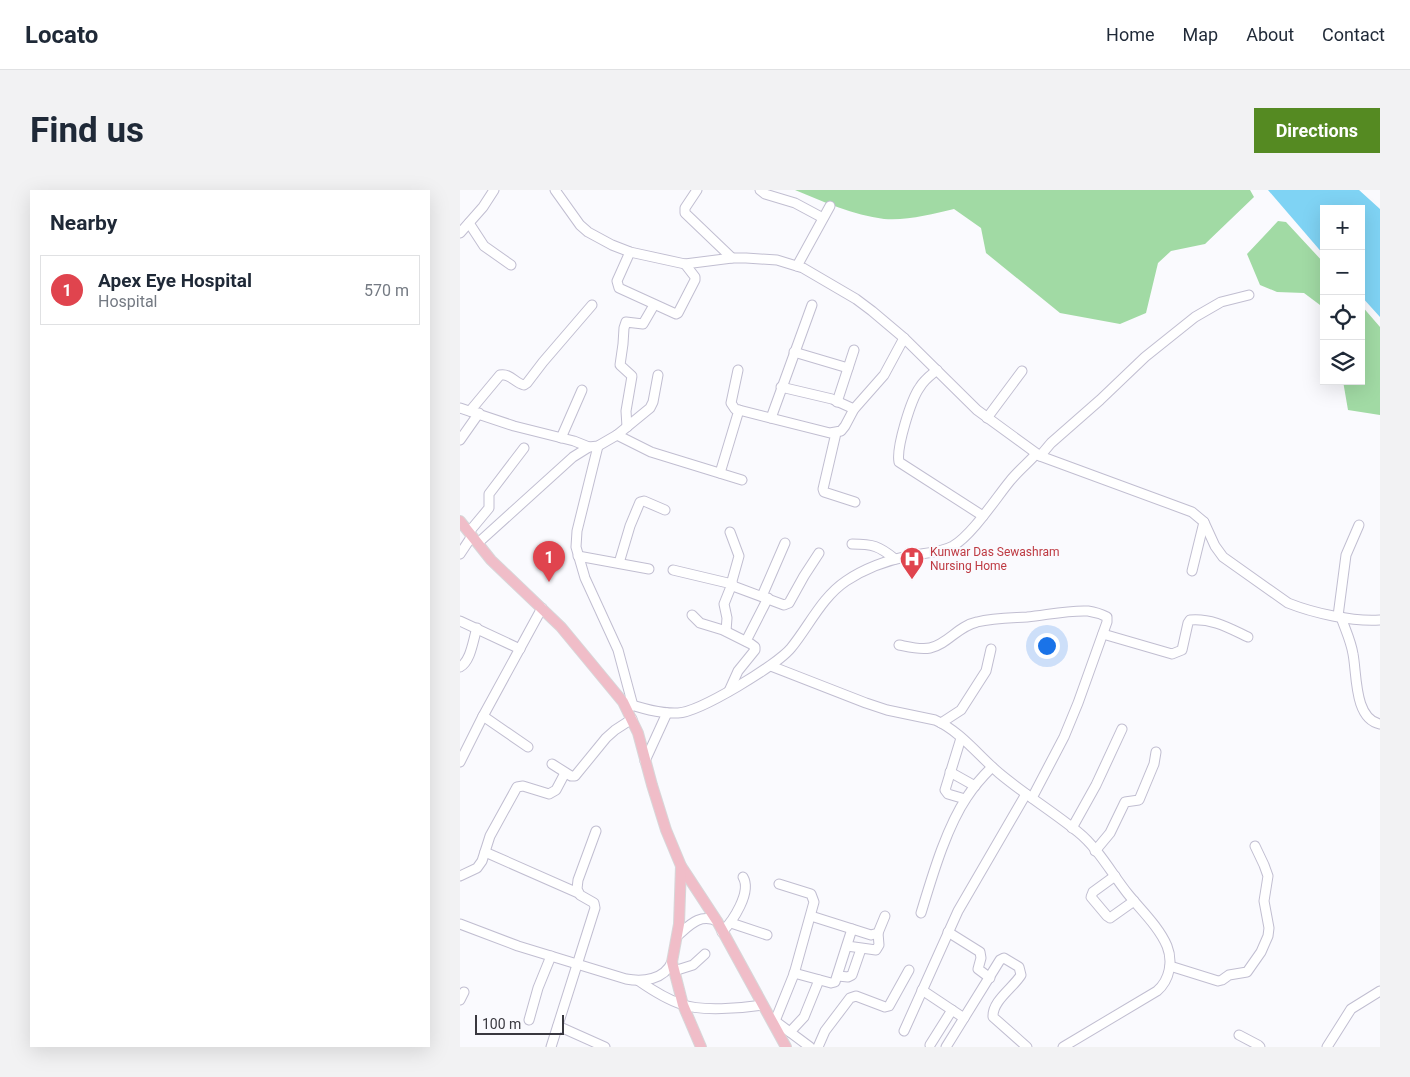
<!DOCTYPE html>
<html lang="en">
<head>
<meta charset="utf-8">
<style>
  :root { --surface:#fff; --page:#f2f2f3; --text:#1f2937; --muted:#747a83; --line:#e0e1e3; --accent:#558a22 }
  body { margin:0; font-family:Roboto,sans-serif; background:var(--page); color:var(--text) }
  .controls { position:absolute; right:15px; top:15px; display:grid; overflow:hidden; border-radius:0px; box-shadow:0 5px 20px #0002 }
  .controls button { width:45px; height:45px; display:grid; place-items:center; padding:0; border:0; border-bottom:1px solid var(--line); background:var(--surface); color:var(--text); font:25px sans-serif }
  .scale { position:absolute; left:15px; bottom:12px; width:89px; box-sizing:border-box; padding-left:5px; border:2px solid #39383f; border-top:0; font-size:14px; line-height:18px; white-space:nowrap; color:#39383f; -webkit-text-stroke:4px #fafafe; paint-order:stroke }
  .you { position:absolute; left:586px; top:455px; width:18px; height:18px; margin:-12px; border:4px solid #fff; border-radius:50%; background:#1a73e8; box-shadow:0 0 0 8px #1a73e833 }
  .badge { display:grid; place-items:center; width:32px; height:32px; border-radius:50%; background:var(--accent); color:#fff; font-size:16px; font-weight:700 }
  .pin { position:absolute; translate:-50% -41px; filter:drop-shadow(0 1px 2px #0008) }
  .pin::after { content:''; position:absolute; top:26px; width:18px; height:15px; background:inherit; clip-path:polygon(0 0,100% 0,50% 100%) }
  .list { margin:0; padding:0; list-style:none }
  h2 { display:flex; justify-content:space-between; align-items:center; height:65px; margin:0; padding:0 20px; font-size:21px }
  h2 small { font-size:16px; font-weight:400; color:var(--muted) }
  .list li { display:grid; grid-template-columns:32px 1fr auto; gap:15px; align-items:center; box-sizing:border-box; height:70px; margin:0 10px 10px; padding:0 10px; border:1px solid var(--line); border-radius:0px }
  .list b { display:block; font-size:19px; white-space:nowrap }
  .list p { margin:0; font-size:16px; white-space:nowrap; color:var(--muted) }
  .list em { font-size:16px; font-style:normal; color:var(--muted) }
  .icon { flex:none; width:28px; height:28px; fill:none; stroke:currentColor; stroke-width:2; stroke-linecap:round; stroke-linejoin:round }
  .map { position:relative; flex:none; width:920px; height:857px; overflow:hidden; border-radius:0px }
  header { display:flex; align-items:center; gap:30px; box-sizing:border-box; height:70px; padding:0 25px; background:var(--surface); border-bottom:1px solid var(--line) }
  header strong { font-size:24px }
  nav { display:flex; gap:28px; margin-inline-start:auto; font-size:18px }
  .intro { display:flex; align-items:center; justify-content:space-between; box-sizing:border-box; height:120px; padding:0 30px }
  h1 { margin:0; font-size:35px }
  .button { padding:12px 22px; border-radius:0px; background:var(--accent); color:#fff; font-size:18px; font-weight:700 }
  main { display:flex; gap:30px; padding:0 30px }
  aside { flex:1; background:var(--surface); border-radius:0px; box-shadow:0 5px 20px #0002 }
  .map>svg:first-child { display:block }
</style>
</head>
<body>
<header>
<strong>Locato</strong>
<nav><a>Home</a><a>Map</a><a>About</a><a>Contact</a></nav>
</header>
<div class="intro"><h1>Find us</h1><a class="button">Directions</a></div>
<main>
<aside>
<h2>Nearby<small></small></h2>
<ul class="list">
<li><span class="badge" style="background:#e0444e">1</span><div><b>Apex Eye Hospital</b><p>Hospital</p></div><em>570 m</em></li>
</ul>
</aside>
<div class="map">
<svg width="920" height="857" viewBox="0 0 920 857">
  <rect width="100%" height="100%" fill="#fafafe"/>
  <g fill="#a1daa4">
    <path d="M335 0H790L794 7 745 54 711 61 698 73 686 123 660 134 600 123 526 63 521 38 494 19C472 24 447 31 424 29 393 25 364 12 335 0Z"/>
    <path d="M818 31 826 32 864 73V118L844 103 817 102 800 95 787 64Z"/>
    <path d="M901 115 920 137V225L888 220 883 191H901Z"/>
  </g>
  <path fill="#7fd3f4" d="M808 0H899L920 19V127L901 106V19H864V65Z"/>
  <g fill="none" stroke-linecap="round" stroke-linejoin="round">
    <defs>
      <g id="minor">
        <path d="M95 0 120 35 128 42 152 55 170 62 225 74 272 68H286L317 70 343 78 396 109 412 121 444 148 517 220 580 266 732 322 744 332 755 356 763 367 828 413C853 423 893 432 920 430"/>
        <path d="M237 0 225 18V23L272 68"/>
        <path d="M300 0 305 4 335 13 363 28"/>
        <path d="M9 33 24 56 51 75"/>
        <path d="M0 43 23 17 34 0"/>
        <path d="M170 62 157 91 159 98 216 124 218 123 235 90V87L225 74"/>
        <path d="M337 76 370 16"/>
        <path d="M334 162 388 178"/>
        <path d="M278 180 271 213 275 219 370 243 381 241 385 236 394 219 424 185 444 148"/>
        <path d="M477 180C471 185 464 190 460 197 451 209 436 258 439 272L523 326"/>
        <path d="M321 197 372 209 394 219"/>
        <path d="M377 212 394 160"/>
        <path d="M0 218 54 236 114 251 129 257"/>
        <path d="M10 221 40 185C50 183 55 193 64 195L67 193 83 172 132 115"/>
        <path d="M311 228 352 115"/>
        <path d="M527 228 562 181"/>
        <path d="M167 237 166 221 172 186 160 175 163 154 164 138 166 132 183 134 194 115"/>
        <path d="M376 243 363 299 364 302 395 312"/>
        <path d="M157 245 191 262 282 290"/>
        <path d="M101 248 122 200"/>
        <path d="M0 250 19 223"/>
        <path d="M138 256 117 341 116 357 125 388 158 460 173 516"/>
        <path d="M580 266 591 253 640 210 685 167 735 127 761 112 789 105"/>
        <path d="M260 283 279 220"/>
        <path d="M9 342 29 318V304L64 258"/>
        <path d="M270 342 279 366 272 391 273 396 324 415 329 413 344 386 359 363"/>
        <path d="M18 353 113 267 129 257 138 256 157 245 190 218 193 212 198 185"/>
        <path d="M392 354C413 354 419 356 435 369"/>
        <path d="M0 364 12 346"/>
        <path d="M118 366 189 379"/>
        <path d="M159 373 170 336 180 312 184 311 205 320"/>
        <path d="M213 380 272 394 264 414 267 428 266 441"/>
        <path d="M732 381 744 332"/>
        <path d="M302 406 325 353"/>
        <path d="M232 425 240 433 263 440 291 454 295 457V460L278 481 269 501"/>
        <path d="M878 426 886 365 899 335"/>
        <path d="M881 427C885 439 891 451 893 464 897 484 894 529 920 534"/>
        <path d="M0 431 60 459"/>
        <path d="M643 444 712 464 722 460 728 433 730 430C752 428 769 438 788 447"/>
        <path d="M286 451 308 408"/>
        <path d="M439 455C449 457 460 460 470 458 488 454 498 436 517 432 533 428 550 428 567 427 587 425 608 420 628 421 635 422 641 424 647 427V432L618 513 604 547 572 608"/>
        <path d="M311 476 406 513 427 520 475 530C500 541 518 565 539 583 564 604 592 621 618 642 638 658 652 684 668 704 681 720 699 737 707 756 713 771 710 790 697 801L603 857"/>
        <path d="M0 477C11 471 13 450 17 438"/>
        <path d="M163 512C180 518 199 524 218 523 240 522 317 475 331 458 349 436 362 407 386 391 404 379 428 370 449 366 463 363 480 363 493 356 512 345 536 308 550 291 558 281 568 273 576 264"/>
        <path d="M23 526 68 557"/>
        <path d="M481 533 501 520 526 481 531 459"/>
        <path d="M501 548 485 600 488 604 505 609"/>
        <path d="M185 571 207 523"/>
        <path d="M0 572 22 528 82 418"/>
        <path d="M92 574 111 586H115L146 548 155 540 172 529"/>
        <path d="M490 582 515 596"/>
        <path d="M612 638 636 595 662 539"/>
        <path d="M635 661 650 643 665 612 679 610 694 574 696 562"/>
        <path d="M25 662 118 703"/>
        <path d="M0 686 17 678 22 671 30 646 57 597 63 596 89 604 96 600 105 583"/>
        <path d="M655 686 633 702 631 707 647 726 650 728 674 711"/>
        <path d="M461 723C472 687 486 638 507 607 514 596 523 586 532 577"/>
        <path d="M351 726 411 745 418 743 425 726"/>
        <path d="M271 733 307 745"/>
        <path d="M0 734 58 756 166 789C183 792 204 790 212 772"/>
        <path d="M262 742C273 731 292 702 283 687"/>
        <path d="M488 742 520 762 521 768 518 779 530 788"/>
        <path d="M217 746C229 736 239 723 257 731"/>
        <path d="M387 756 416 760 419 755 418 743"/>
        <path d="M710 776 758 791 762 790 769 785 787 782 801 762 808 746 809 738 804 711 808 686 804 675 795 656"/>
        <path d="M214 781 233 775 245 764"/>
        <path d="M334 783 371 793 375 792 392 739"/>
        <path d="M378 786 388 787 392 785 401 759"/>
        <path d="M179 791C192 800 206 809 221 814 240 822 283 818 303 815"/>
        <path d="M462 800 504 828"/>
        <path d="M0 810 4 802"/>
        <path d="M311 828 350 857"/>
        <path d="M69 830 78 798 91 766"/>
        <path d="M315 831 334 784 354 712 351 704 319 694"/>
        <path d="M98 836 145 857"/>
        <path d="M444 841 498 721 566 604"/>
        <path d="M330 842 344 827 359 790"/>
        <path d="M779 845 798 855 800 857"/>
        <path d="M470 855 492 820"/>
        <path d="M91 857 135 718 134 713 120 705 117 699 118 690 136 641"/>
        <path d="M358 857 365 841 390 808 396 806 425 817 429 816 449 780"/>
        <path d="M486 857 540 770 544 768 559 777 561 785C553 798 532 811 533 827L567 857"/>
        <path d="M867 857 891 819 920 801"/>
      </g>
      <g id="major">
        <path d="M0 331 31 370 101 437 163 512 178 543 192 595 206 640 221 676 257 731 326 857"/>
        <path d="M221 676 219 734 212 772 223 815 241 857"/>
      </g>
    </defs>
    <use href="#minor" stroke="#c1bed1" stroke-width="11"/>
    <use href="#major" stroke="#d7d7d9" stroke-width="12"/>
    <use href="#minor" stroke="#fff" stroke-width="9"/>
    <use href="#major" stroke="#f0bdc8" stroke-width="10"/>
  </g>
  <defs>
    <symbol id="hospital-pin" viewBox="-11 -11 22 30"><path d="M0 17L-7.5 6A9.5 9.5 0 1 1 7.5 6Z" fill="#e0444e" stroke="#fafafe"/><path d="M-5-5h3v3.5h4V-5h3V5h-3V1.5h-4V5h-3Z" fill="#fff"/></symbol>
  </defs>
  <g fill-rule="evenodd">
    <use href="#hospital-pin" x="438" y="355" width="28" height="38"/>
  </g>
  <g text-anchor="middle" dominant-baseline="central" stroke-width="4" stroke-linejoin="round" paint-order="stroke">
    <g font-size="12" fill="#be3a42" stroke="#fafafe" text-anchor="start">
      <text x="470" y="362">Kunwar Das Sewashram<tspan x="470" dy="14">Nursing Home</tspan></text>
    </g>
  </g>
</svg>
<div class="controls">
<button>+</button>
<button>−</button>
<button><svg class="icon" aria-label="locate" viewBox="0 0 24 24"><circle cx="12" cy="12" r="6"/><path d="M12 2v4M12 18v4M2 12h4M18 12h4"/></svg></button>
<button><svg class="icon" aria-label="layers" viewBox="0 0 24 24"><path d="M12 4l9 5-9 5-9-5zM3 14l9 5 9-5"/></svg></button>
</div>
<div class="scale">100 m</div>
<div class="you"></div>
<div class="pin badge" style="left:89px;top:392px;background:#e0444e">1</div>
</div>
</main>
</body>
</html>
